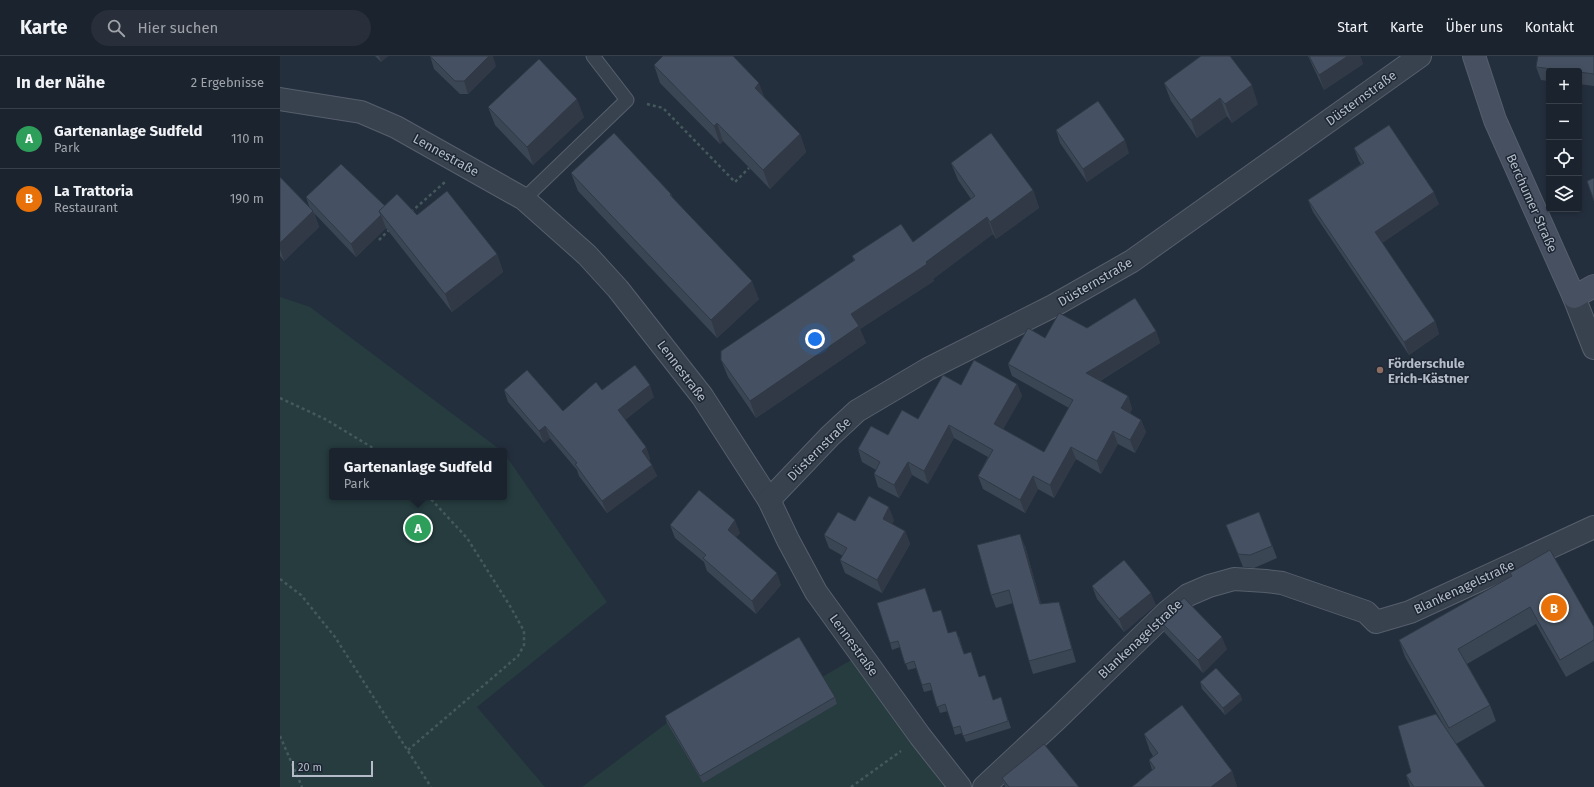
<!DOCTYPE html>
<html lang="de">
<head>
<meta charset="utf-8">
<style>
  :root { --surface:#1b232e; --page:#282f3a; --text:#f1f3f6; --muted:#a0a4aa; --line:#39404a; --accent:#bca0f2 }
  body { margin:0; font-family:"Fira Sans",sans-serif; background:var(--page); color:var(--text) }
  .controls { position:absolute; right:12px; top:12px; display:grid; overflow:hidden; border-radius:4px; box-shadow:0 2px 6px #0003 }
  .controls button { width:36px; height:36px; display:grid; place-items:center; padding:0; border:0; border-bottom:1px solid var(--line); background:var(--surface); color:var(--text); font:20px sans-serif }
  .scale { position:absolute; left:12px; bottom:10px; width:81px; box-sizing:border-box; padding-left:4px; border:2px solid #b4bcc9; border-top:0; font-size:11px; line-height:14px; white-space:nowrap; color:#b4bcc9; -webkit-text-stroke:3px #1d2633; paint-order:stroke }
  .you { position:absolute; left:535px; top:283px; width:14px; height:14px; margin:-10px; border:3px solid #fff; border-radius:50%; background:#1a73e8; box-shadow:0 0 0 6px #1a73e833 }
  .badge { display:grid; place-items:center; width:26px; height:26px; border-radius:50%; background:var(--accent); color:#fff; font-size:13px; font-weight:700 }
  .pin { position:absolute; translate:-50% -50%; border:2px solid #fff; box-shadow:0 1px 4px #0006 }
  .popup { position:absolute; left:49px; top:392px; width:178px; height:52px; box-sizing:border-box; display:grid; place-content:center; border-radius:4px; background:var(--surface); filter:drop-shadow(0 1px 3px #0005); font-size:13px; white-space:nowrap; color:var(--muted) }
  .popup b { font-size:15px; color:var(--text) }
  .popup::after { content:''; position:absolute; left:50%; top:100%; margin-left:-8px; border:8px solid transparent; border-top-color:var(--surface) }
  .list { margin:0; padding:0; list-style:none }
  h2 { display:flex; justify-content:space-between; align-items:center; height:52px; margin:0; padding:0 16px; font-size:17px }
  h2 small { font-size:13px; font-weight:400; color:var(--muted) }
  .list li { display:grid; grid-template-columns:26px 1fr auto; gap:12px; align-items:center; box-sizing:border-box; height:60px; padding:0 16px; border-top:1px solid var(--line) }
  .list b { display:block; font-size:15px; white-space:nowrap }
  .list p { margin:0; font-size:13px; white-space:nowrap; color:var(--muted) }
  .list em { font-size:13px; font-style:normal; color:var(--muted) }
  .icon { flex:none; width:22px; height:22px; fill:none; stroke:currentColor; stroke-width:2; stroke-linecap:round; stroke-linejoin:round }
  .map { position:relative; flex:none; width:1314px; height:731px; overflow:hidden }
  header { display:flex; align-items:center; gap:24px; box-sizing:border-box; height:56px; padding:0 20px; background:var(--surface); border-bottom:1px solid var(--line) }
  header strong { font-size:19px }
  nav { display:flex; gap:22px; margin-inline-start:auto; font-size:14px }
  .search { width:280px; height:36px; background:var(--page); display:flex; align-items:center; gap:10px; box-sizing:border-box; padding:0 14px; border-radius:22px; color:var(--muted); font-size:15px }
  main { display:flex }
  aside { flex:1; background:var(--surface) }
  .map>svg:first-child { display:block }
</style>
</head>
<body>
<header>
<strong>Karte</strong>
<div class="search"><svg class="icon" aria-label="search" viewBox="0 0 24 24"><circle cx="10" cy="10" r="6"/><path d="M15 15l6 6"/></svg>Hier suchen</div>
<nav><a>Start</a><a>Karte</a><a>Über uns</a><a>Kontakt</a></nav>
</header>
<main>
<aside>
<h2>In der Nähe<small>2 Ergebnisse</small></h2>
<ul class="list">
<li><span class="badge" style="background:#2e9e5b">A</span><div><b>Gartenanlage Sudfeld</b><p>Park</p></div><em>110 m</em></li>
<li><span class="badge" style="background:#e8710a">B</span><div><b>La Trattoria</b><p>Restaurant</p></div><em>190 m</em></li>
</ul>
</aside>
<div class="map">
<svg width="1314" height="731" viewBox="0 0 1314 731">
  <rect width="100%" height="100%" fill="#242f3e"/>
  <g fill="#263c3f">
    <path d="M0 241 30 251 222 395H52V441H224V397L327 546 197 651 265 731H0Z"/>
    <path d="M573 603 664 731H302L387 667 423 727 557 648 542 621Z"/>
  </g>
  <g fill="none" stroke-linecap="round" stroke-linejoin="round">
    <defs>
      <path id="lane" d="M244 143 347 44 313 0"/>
      <g id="street">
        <path d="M0 43 81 56 116 71 244 143 307 199 338 233 422 340 489 444 508 484 536 536 640 680 680 731"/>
        <path d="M1294 241 1314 292"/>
        <path d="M489 444 550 380 577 355 648 313 773 250 852 205 1140 0"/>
        <path d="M704 731 777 663 887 556 908 539 929 530 954 523 986 525 1002 527 1086 556 1096 566 1130 556 1314 471"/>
      </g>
      <path id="secondary" d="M1194 0 1215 64 1294 241 1314 230"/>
    </defs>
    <use href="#lane" stroke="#565f6c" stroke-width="15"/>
    <use href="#street" stroke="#565f6c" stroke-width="24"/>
    <use href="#secondary" stroke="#565f6c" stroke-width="24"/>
    <g stroke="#44595c" stroke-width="2.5" stroke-dasharray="3 3" stroke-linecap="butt">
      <path d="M367 48 383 52 455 126 469 112"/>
      <path d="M131 156 165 126"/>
      <path d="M99 184 110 173"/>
      <path d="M0 342 45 363 98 395"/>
      <path d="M0 523 21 539 55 581 151 731"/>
      <path d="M0 680 22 731"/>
      <path d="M128 694 238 600 244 589V575L230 550 187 482 149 441"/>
      <path d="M571 731 621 695"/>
    </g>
    <use href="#lane" stroke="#38414e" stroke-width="13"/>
    <use href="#street" stroke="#38414e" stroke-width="22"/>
    <use href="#secondary" stroke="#465061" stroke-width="22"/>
  </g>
  <g fill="#3b4654">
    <path d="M95 0H108L101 6Z"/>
    <path d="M150 0 216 10 188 38H180L154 13Z"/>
    <path d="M1028 0H1080L1083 8 1044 34Z"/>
    <path d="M1314 0V30L1299 28V15H1269V25L1261 24 1256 11Z"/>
    <path d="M374 9 484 41 520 78 526 96 490 133 443 85 440 88 380 27Z"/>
    <path d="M884 27 978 48 952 67 947 60 917 82 891 45Z"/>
    <path d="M208 51 304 61 253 109 215 69Z"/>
    <path d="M776 74 849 97 807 126 780 87Z"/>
    <path d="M1074 92 1159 148 1102 187 1155 265 1159 278 1129 299 1033 156 1028 144 1081 108 1079 105Z"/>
    <path d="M671 107 753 134 759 152 716 183 713 178 653 223 654 225 580 273 586 287 476 362 448 321 441 304 574 205 572 200 633 186 691 143 678 124Z"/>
    <path d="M291 117 391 138 393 142 479 243 437 282 298 135Z"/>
    <path d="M0 121 30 153 26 141 105 150 137 159 217 198 223 216 172 256 106 172 76 201 34 157 39 171 4 205 0 200Z"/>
    <path d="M807 272 876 275 880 287 820 325 848 340 852 353 850 357 861 364 866 376 855 397 838 388 821 418 796 403 774 442 758 433 745 457 703 433 698 420 708 401 674 382 648 428 632 419 619 442 598 431 594 418 596 414 582 406 578 393 608 379 638 363 681 329 737 328 742 340 723 373 764 396 789 352 732 320 728 308 765 282Z"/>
    <path d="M224 334 283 355 322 334 374 341 345 364 366 391 370 403 369 404 377 420 327 457 299 420 297 414 270 382 264 387 228 346Z"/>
    <path d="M979 456 997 502 974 512 963 511 946 469Z"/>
    <path d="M614 464 612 468 625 475 630 488 602 537 565 517 560 504 563 500 549 492 544 479 575 465Z"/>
    <path d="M390 469 460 477 456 481 501 529 476 558 427 515 424 506 395 482Z"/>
    <path d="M745 490 761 548 783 559 796 606 753 618 749 605 733 547 716 552 711 539Z"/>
    <path d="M1230 517 1314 571V605L1286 621 1256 568 1187 608 1210 649 1216 665 1176 688 1205 731H1130L1126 719 1131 716 1163 668 1125 601 1119 584 1232 520Z"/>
    <path d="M812 530 876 549 844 576 817 543Z"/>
    <path d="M653 556 663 560 668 577 679 581 684 598 691 596 699 621 707 626 713 644 723 648 731 672 686 686 682 677 675 679 668 655 660 657 652 634 644 636 636 612 628 614 620 591 612 594 610 587Z"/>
    <path d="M879 564 947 593 923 617 884 576Z"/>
    <path d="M920 626 960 638 962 644 945 659 922 633Z"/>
    <path d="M555 641 557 648 423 727 387 667 385 660Z"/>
    <path d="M864 678 952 715 957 731H852L872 714 869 704 873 700 870 695Z"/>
    <path d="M722 722 799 731H725Z"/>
  </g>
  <g fill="#303945">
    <path d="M99 0H108L101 6Z"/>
    <path d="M207 0H213L216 10 188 38 184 25Z"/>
    <path d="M1068 0H1080L1083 8 1044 34 1039 19Z"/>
    <path d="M479 27 486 45 475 32Z"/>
    <path d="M972 29 978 48 952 67 945 48Z"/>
    <path d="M940 42 947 60 917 82 911 64Z"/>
    <path d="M297 43 304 61 253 109 247 91Z"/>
    <path d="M437 67 443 85 440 88 434 70Z"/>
    <path d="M520 78 526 96 490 133 483 114Z"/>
    <path d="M845 84 849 97 807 126 803 113Z"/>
    <path d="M753 134 759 152 716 183 710 166Z"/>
    <path d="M1154 136 1159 148 1099 189 1095 176Z"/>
    <path d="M33 155 39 171 4 205 0 193V187Z"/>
    <path d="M101 159 106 172 76 201 71 188Z"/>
    <path d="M707 161 713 178 653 223 654 225 580 273 586 287 476 362 470 345 571 258 646 206Z"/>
    <path d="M217 198 223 216 172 256 165 238Z"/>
    <path d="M472 225 479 243 437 282 431 264Z"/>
    <path d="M1155 265 1159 278 1129 299 1124 286Z"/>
    <path d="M876 275 880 287 811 330 806 317Z"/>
    <path d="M737 328 742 340 719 381 714 368Z"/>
    <path d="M370 329 374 341 342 366 338 354Z"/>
    <path d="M848 340 852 353 845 365 841 352Z"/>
    <path d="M861 364 866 376 855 397 850 384Z"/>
    <path d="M669 369 674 382 648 428 644 415Z"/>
    <path d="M265 370 270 382 264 387 259 375Z"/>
    <path d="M833 375 838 388 821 418 817 405Z"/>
    <path d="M366 391 370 403 366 406 362 395Z"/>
    <path d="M791 391 796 403 774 442 770 429Z"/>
    <path d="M628 406 632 419 619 442 614 429Z"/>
    <path d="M372 409 377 420 327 457 322 445Z"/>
    <path d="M753 420 758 433 745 457 740 444Z"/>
    <path d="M609 451 614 464 608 475 603 463Z"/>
    <path d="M455 464 460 477 452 487 448 474Z"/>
    <path d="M625 475 630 488 602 537 597 524Z"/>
    <path d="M740 478 745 490 765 561 760 548Z"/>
    <path d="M497 517 501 529 476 558 472 545Z"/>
    <path d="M871 537 876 549 844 576 839 563Z"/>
    <path d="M779 546 783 559 796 606 792 593Z"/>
    <path d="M942 581 947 593 923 617 918 604Z"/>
    <path d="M960 638 962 644 945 659 943 652Z"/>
    <path d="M952 715 957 731H931Z"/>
  </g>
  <g fill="#455162" stroke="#303945">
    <path d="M150 0H209L184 25H175Z"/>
    <path d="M383 0H453L479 27 475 32 520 78 483 114 437 67 434 70 374 9Z"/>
    <path d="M921 0H950L972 29 945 48 940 42 911 64 884 27Z"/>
    <path d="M1029 0H1068L1039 19Z"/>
    <path d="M1258 0H1314V18L1299 16V15H1288L1256 11Z"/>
    <path d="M259 3 297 43 247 91 208 51Z"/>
    <path d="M818 45 845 84 803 113 776 74Z"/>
    <path d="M1109 69 1154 136 1095 176 1155 265 1124 286 1028 144 1084 107 1074 92Z"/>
    <path d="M334 77 391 138 390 139 472 225 431 264 291 117Z"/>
    <path d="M711 77 753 134 710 166 707 161 646 206 647 208 571 258 579 270 470 345 441 304V295L575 204 572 200 621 168 633 186 695 140 671 107Z"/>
    <path d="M61 108 105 150 99 155 101 159 71 188 26 141Z"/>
    <path d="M0 121 33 155 0 187Z"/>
    <path d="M1314 122V145L1307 125Z"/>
    <path d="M167 135 217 198 165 238 99 155 117 138 137 159Z"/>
    <path d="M855 242 876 275 806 317 848 340 841 352 861 364 850 384 833 375 817 405 791 391 770 429 753 420 740 444 698 420 713 394 669 369 644 415 628 406 614 429 594 418 600 406 578 393 591 370 608 379 622 354 638 363 663 319 681 329 694 304 737 328 714 368 764 396 793 344 728 308 748 272 765 282 779 257 807 272Z"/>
    <path d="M355 309 370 329 338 354 366 391 362 395 372 409 322 445 295 408 297 407 265 370 259 375 224 334 247 314 283 355 316 326 322 334Z"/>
    <path d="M419 434 455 464 448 474 497 517 472 545 423 502 426 499 390 469Z"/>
    <path d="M589 440 609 451 603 463 625 475 597 524 560 504 567 492 544 479 558 456 575 465Z"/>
    <path d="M979 456 992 490 970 499 958 498 946 469Z"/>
    <path d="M740 478 760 548 779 546 792 593 749 605 729 534 711 539 697 489Z"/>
    <path d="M1270 494 1314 571V584L1280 604 1250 551 1178 593 1210 649 1169 672 1119 584 1232 520 1230 517Z"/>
    <path d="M844 504 871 537 839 563 812 530Z"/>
    <path d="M645 532 653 556 661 554 668 577 676 575 684 598 691 596 699 621 705 619 713 644 721 641 728 665 683 680 680 670 673 672 665 648 657 651 650 627 642 629 634 605 625 608 618 585 610 587 597 547Z"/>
    <path d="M904 542 942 581 918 604 879 564Z"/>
    <path d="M519 581 555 641 420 720 385 660Z"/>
    <path d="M936 612 960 638 943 652 920 626Z"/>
    <path d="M902 649 952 715 931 731H852L875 712 869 704 878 697 864 678Z"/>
    <path d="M1156 658 1205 731H1134L1126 719 1131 716 1118 670Z"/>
    <path d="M764 688 799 731H729L722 722Z"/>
  </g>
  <circle fill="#8d6e63" stroke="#1d2633" stroke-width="1.5" cx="1100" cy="314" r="4"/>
  <g text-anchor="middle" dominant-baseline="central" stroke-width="3" stroke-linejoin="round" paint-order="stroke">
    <g font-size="13" fill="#b4bcc9" stroke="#1d2633">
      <text transform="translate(1081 42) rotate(-36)">Düsternstraße</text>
      <text transform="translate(166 99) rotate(29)">Lennestraße</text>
      <text transform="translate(1252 147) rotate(66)">Berchumer Straße</text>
      <text transform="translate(815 226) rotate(-30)">Düsternstraße</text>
      <text transform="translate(402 315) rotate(53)">Lennestraße</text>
      <text transform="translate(539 393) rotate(-45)">Düsternstraße</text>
      <text transform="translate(1184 531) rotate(-25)">Blankenagelstraße</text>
      <text transform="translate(860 583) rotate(-43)">Blankenagelstraße</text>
      <text transform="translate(574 589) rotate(54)">Lennestraße</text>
    </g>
    <g font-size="13" font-weight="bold" fill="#b4bcc9" stroke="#1d2633" text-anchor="start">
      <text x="1108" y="307">Förderschule<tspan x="1108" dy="15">Erich-Kästner</tspan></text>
    </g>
  </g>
</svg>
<div class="controls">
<button>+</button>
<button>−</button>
<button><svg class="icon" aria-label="locate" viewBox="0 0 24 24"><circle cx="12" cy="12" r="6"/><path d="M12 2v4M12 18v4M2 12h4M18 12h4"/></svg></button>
<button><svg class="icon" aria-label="layers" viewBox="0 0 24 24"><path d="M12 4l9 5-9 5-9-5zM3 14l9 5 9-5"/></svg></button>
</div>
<div class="scale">20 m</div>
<div class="you"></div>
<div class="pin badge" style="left:138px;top:472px;background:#2e9e5b">A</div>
<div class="popup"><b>Gartenanlage Sudfeld</b>Park</div>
<div class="pin badge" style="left:1274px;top:552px;background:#e8710a">B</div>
</div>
</main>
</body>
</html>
